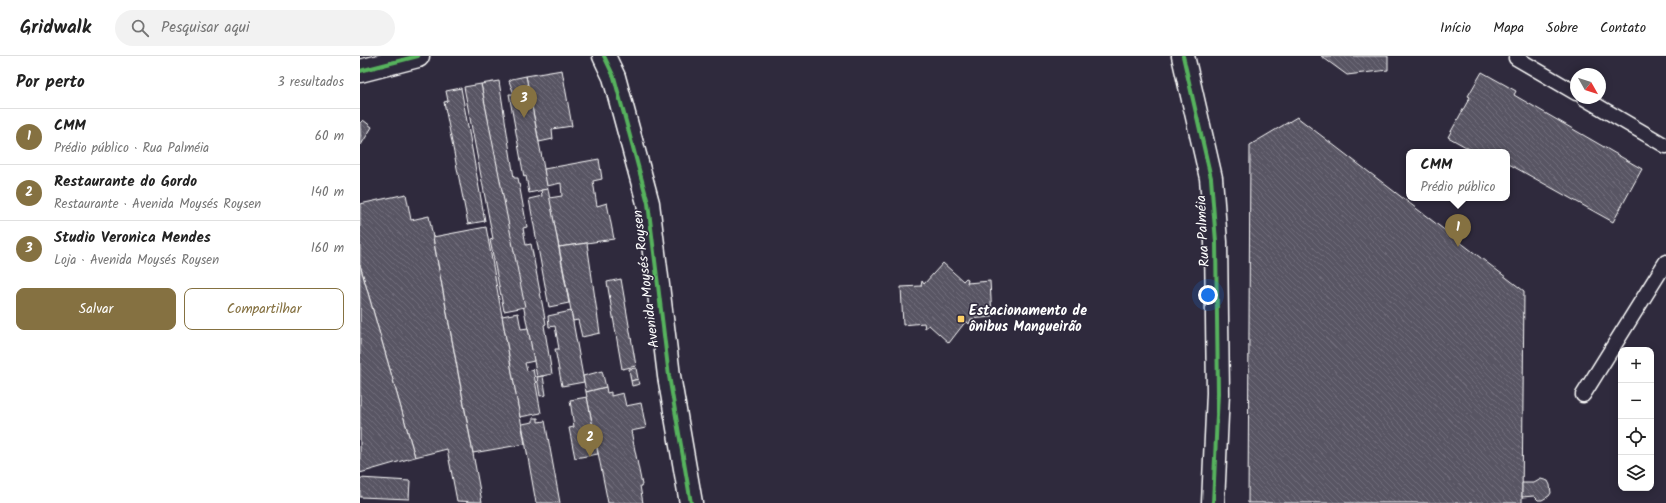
<!DOCTYPE html>
<html lang="pt">
<head>
<meta charset="utf-8">
<style>
  :root { --surface:#fff; --page:#f2f2f2; --text:#222; --muted:#767676; --line:#e0e0e0; --accent:#857141 }
  body { margin:0; font-family:Kalam,sans-serif; background:var(--page); color:var(--text) }
  .controls { position:absolute; right:12px; bottom:12px; display:grid; overflow:hidden; border-radius:8px; box-shadow:0 2px 10px #0003 }
  .controls button { width:36px; height:36px; display:grid; place-items:center; padding:0; border:0; border-bottom:1px solid var(--line); background:var(--surface); color:var(--text); font:20px sans-serif }
  .compass { position:absolute; left:1210px; top:12px; width:36px; height:36px; border-radius:50%; background:var(--surface); box-shadow:0 2px 10px #0003; rotate:129deg }
  .you { position:absolute; left:848px; top:239px; width:14px; height:14px; margin:-10px; border:3px solid #fff; border-radius:50%; background:#1a73e8; box-shadow:0 0 0 6px #1a73e833 }
  .badge { display:grid; place-items:center; width:26px; height:26px; border-radius:50%; background:var(--accent); color:#fff; font-size:13px; font-weight:700 }
  .pin { position:absolute; translate:-50% -33px; filter:drop-shadow(0 1px 2px #0008) }
  .pin::after { content:''; position:absolute; top:21px; width:14px; height:12px; background:inherit; clip-path:polygon(0 0,100% 0,50% 100%) }
  .popup { position:absolute; left:1046px; top:93px; width:104px; height:52px; box-sizing:border-box; display:grid; place-content:center; border-radius:8px; background:var(--surface); filter:drop-shadow(0 1px 3px #0005); font-size:13px; white-space:nowrap; color:var(--muted) }
  .popup b { font-size:15px; color:var(--text) }
  .popup::after { content:''; position:absolute; left:50%; top:100%; margin-left:-8px; border:8px solid transparent; border-top-color:var(--surface) }
  .list { margin:0; padding:0; list-style:none }
  h2 { display:flex; justify-content:space-between; align-items:center; height:52px; margin:0; padding:0 16px; font-size:17px }
  h2 small { font-size:13px; font-weight:400; color:var(--muted) }
  .list li { display:grid; grid-template-columns:26px 1fr auto; gap:12px; align-items:center; box-sizing:border-box; height:56px; padding:0 16px; border-top:1px solid var(--line) }
  .list b { display:block; font-size:15px; white-space:nowrap }
  .list p { margin:0; font-size:13px; white-space:nowrap; color:var(--muted) }
  .list em { font-size:13px; font-style:normal; color:var(--muted) }
  .actions { display:flex; gap:8px; padding:12px 16px }
  .actions a { flex:1; padding:9px 0; border:1px solid var(--accent); border-radius:8px; text-align:center; font-size:14px; color:var(--accent) }
  .actions .main { background:var(--accent); color:#fff }
  .icon { flex:none; width:22px; height:22px; fill:none; stroke:currentColor; stroke-width:2; stroke-linecap:round; stroke-linejoin:round }
  .map { position:relative; flex:none; width:1306px; height:447px; overflow:hidden }
  header { display:flex; align-items:center; gap:24px; box-sizing:border-box; height:56px; padding:0 20px; background:var(--surface); border-bottom:1px solid var(--line) }
  header strong { font-size:19px }
  nav { display:flex; gap:22px; margin-inline-start:auto; font-size:14px }
  .search { width:280px; height:36px; background:var(--page); display:flex; align-items:center; gap:10px; box-sizing:border-box; padding:0 14px; border-radius:22px; color:var(--muted); font-size:15px }
  main { display:flex }
  aside { flex:1; background:var(--surface) }
  .map>svg:first-child { display:block }
</style>
</head>
<body>
<header>
<strong>Gridwalk</strong>
<div class="search"><svg class="icon" aria-label="search" viewBox="0 0 24 24"><circle cx="10" cy="10" r="6"/><path d="M15 15l6 6"/></svg>Pesquisar aqui</div>
<nav><a>Início</a><a>Mapa</a><a>Sobre</a><a>Contato</a></nav>
</header>
<main>
<aside>
<h2>Por perto<small>3 resultados</small></h2>
<ul class="list">
<li><span class="badge">1</span><div><b>CMM</b><p>Prédio público · Rua Palméia</p></div><em>60 m</em></li>
<li><span class="badge">2</span><div><b>Restaurante do Gordo</b><p>Restaurante · Avenida Moysés Roysen</p></div><em>140 m</em></li>
<li><span class="badge">3</span><div><b>Studio Veronica Mendes</b><p>Loja · Avenida Moysés Roysen</p></div><em>160 m</em></li>
</ul>
<div class="actions"><a class="main">Salvar</a><a>Compartilhar</a></div>
</aside>
<div class="map">
<svg width="1306" height="447" viewBox="0 0 1306 447">
  <defs>
    <pattern id="building-back-hatch" width="6" height="6" patternUnits="userSpaceOnUse"><rect width="6" height="6" fill="#595564"/><path d="M-1 5l2 2M0 0l6 6M5-1l2 2" fill="none" stroke="#726e7b"/></pattern>
  </defs>
  <rect width="100%" height="100%" fill="#2f2a3d"/>
  <filter id="ink" filterUnits="userSpaceOnUse"><feTurbulence type="fractalNoise" baseFrequency=".025" numOctaves="2"/><feDisplacementMap in="SourceGraphic" scale="8" xChannelSelector="R" yChannelSelector="G"/><feConvolveMatrix kernelMatrix="1 2 1 2 8 2 1 2 1" color-interpolation-filters="sRGB"/></filter>
  <g filter="url(#ink)">
    <g fill="url(#building-back-hatch)" stroke="#fff">
      <path d="M961 0H1028V14L987 19Z"/>
      <path d="M202 14 212 70 192 73 193 83 179 86 166 20Z"/>
      <path d="M1122 16 1156 35 1154 39 1282 113 1253 166 1147 107V96H1126L1122 93 1120 96H1115L1088 81 1110 41 1108 40Z"/>
      <path d="M166 20 188 133 169 137 166 120 164 121 149 38H154L149 25 152 23Z"/>
      <path d="M139 25 154 122H158L167 171 163 172 166 189 171 188 186 268 184 269 192 318 177 321 121 28Z"/>
      <path d="M121 28 165 251 144 255 130 184 133 183 104 31Z"/>
      <path d="M101 32 125 165 108 168 84 46 88 45 86 35Z"/>
      <path d="M937 61 1164 235 1162 447H888L890 89Z"/>
      <path d="M3 64 12 71 1 89 0 67Z"/>
      <path d="M239 103 242 123 233 125 237 150 247 147 254 183 199 191 189 142 202 140 201 127 187 130 184 113Z"/>
      <path d="M188 133 209 247 189 251 169 143 182 140 181 134Z"/>
      <path d="M46 138 51 164 69 160 122 446 97 445 87 393 55 401 0 209V148Z"/>
      <path d="M126 171 165 388 113 397 73 181Z"/>
      <path d="M227 187 240 277 222 281 218 264 213 265 199 191Z"/>
      <path d="M583 207 603 225 606 222 608 223 607 227 630 225 632 261 611 263 609 268 606 265 589 287 569 269 565 272 564 267 543 269 541 231 561 230 562 225 564 228Z"/>
      <path d="M0 209 55 401 0 417Z"/>
      <path d="M261 223 276 310 262 313 247 226Z"/>
      <path d="M211 255 224 326 202 330 195 293H199L195 270 189 271 188 260Z"/>
      <path d="M158 257 161 273 168 272 174 305 165 307 167 315 173 313 181 357 160 361 142 260Z"/>
      <path d="M276 312 278 323 271 325 269 313Z"/>
      <path d="M242 315 246 331 226 336 223 320Z"/>
      <path d="M183 320 186 339 180 340 177 321Z"/>
      <path d="M278 323 280 328 272 330 271 325Z"/>
      <path d="M246 331 247 337 251 336V340L263 337 266 350 281 347 286 372 271 375 282 429 280 430 283 447H248L226 336Z"/>
      <path d="M227 341 238 398 215 402 209 372 214 371 210 344Z"/>
      <path d="M173 362H178V366L185 365 200 447H176L162 368 173 366Z"/>
      <path d="M0 422 50 425 49 443 0 441Z"/>
      <path d="M1181 423 1188 425 1190 429 1191 437 1189 440 1182 444H1178L1174 440 1162 441V427H1174Z"/>
    </g>
    <g fill="none" stroke-linecap="round" stroke-linejoin="round">
      <defs>
        <g id="service">
          <path d="M1156 2 1216 37"/>
          <path d="M1224 42 1306 90"/>
          <path d="M1223 339 1306 206"/>
        </g>
        <g id="tertiary">
          <path d="M244 0 254 21 288 147 309 320 331 447"/>
          <path d="M823 0 851 122 856 186 858 337 853 447"/>
          <path d="M0 15 58 0"/>
        </g>
      </defs>
      <use href="#service" stroke="#fff" stroke-width="17"/>
      <use href="#tertiary" stroke="#fff" stroke-width="25"/>
      <use href="#service" stroke="#2f2a3d" stroke-width="14"/>
      <use href="#tertiary" stroke="#2f2a3d" stroke-width="22"/>
      <defs>
        <g id="cycleway">
          <path d="M244 0 254 21 288 147 309 320 331 447"/>
          <path d="M823 0 851 122 856 186 858 337 853 447"/>
          <path d="M0 15 58 0"/>
        </g>
      </defs>
      <use href="#cycleway" stroke="#2f2a3d" stroke-width="6"/>
      <use href="#cycleway" stroke="#56b35d" stroke-width="4"/>
    </g>
  </g>
  <rect fill="#ffd166" stroke="#2f2a3d" stroke-width="1.5" x="597" y="259" width="8" height="8" rx="2"/>
  <g text-anchor="middle" dominant-baseline="central" stroke-width="3" stroke-linejoin="round" paint-order="stroke">
    <g font-size="14" fill="#fff" stroke="#2f2a3d">
      <text transform="translate(843 175) rotate(-93)">Rua Palméia</text>
      <text transform="translate(286 223) rotate(-97)">Avenida Moysés Roysen</text>
    </g>
    <g font-size="14" font-weight="bold" fill="#fff" stroke="#2f2a3d" text-anchor="start">
      <text x="609" y="255">Estacionamento de<tspan x="609" dy="16">ônibus Mangueirão</tspan></text>
    </g>
  </g>
</svg>
<div class="controls">
<button>+</button>
<button>−</button>
<button><svg class="icon" aria-label="locate" viewBox="0 0 24 24"><circle cx="12" cy="12" r="6"/><path d="M12 2v4M12 18v4M2 12h4M18 12h4"/></svg></button>
<button><svg class="icon" aria-label="layers" viewBox="0 0 24 24"><path d="M12 4l9 5-9 5-9-5zM3 14l9 5 9-5"/></svg></button>
</div>
<svg class="compass" viewBox="-18 -18 36 36"><path d="M0-13l5 13h-10z" fill="#e53935"/><path d="M0 13l5-13h-10z" fill="#767676"/></svg>
<div class="you"></div>
<div class="pin badge" style="left:1098px;top:191px">1</div>
<div class="popup"><b>CMM</b>Prédio público</div>
<div class="pin badge" style="left:230px;top:401px">2</div>
<div class="pin badge" style="left:164px;top:62px">3</div>
</div>
</main>
</body>
</html>
